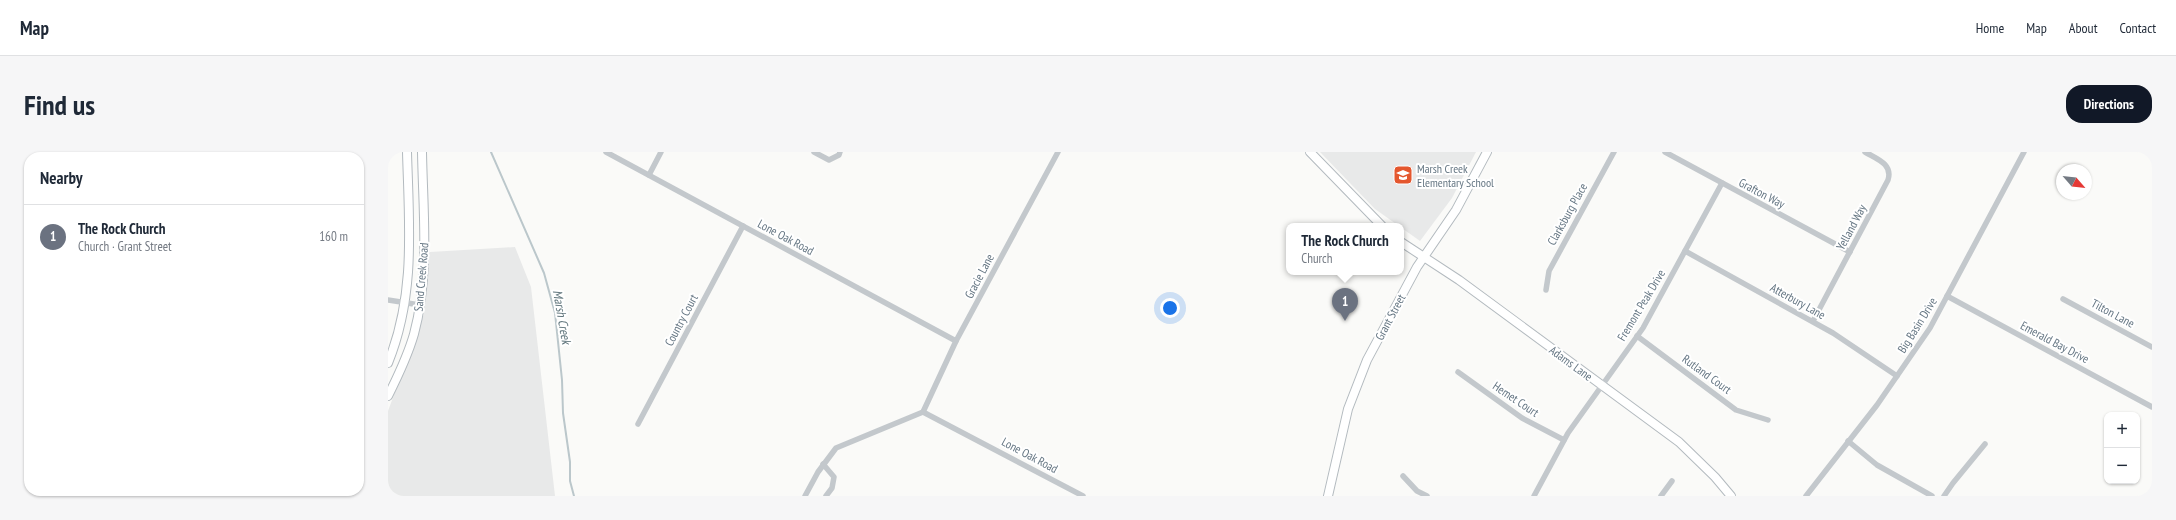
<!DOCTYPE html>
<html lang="en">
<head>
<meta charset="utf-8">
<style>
  :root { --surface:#fff; --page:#f6f6f7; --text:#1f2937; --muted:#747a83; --line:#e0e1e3; --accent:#111827 }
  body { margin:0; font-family:"PT Sans Narrow",sans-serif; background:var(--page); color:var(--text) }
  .controls { position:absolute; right:12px; bottom:12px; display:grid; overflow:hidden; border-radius:8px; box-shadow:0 1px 3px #0004 }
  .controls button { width:36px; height:36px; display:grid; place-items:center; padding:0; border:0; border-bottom:1px solid var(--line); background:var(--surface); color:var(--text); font:20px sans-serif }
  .compass { position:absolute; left:1668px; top:12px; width:36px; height:36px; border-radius:50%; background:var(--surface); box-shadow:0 1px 3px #0004; rotate:118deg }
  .you { position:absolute; left:782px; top:156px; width:14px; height:14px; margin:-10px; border:3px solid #fff; border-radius:50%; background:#1a73e8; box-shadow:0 0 0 6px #1a73e833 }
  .badge { display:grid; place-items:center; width:26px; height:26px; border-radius:50%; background:var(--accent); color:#fff; font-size:13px; font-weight:700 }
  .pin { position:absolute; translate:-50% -33px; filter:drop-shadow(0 1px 2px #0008) }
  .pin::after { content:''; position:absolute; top:21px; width:14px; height:12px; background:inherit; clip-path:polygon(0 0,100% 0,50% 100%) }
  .popup { position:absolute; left:898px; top:71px; width:118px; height:52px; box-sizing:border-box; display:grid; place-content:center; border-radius:8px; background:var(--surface); filter:drop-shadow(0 1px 3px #0005); font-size:13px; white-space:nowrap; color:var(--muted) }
  .popup b { font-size:15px; color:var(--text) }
  .popup::after { content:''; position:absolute; left:50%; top:100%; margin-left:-8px; border:8px solid transparent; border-top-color:var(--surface) }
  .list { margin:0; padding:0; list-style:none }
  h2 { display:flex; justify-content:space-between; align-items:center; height:52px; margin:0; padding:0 16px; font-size:17px }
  h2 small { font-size:13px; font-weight:400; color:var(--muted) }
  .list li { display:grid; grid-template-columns:26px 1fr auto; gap:12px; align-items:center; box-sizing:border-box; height:64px; padding:0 16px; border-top:1px solid var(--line) }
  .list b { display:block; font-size:15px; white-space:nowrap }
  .list p { margin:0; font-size:13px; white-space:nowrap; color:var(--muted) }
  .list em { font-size:13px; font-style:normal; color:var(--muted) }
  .map { position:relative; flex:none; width:1764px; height:344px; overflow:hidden; border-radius:16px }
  header { display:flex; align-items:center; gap:24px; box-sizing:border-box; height:56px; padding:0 20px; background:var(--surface); border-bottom:1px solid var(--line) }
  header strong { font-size:19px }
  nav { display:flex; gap:22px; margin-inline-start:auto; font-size:14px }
  .intro { display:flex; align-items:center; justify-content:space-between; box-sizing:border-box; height:96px; padding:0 24px }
  h1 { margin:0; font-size:28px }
  .button { padding:10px 18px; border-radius:16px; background:var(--accent); color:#fff; font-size:14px; font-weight:700 }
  main { display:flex; gap:24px; padding:0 24px }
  aside { flex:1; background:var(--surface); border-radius:16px; box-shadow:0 1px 3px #0004 }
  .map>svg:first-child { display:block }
</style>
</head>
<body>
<header>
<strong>Map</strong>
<nav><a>Home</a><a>Map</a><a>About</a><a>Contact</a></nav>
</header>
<div class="intro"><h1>Find us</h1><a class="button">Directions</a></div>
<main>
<aside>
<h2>Nearby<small></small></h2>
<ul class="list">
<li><span class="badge" style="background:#6b7280">1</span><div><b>The Rock Church</b><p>Church · Grant Street</p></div><em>160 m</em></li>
</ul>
</aside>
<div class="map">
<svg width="1764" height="344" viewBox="0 0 1764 344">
  <rect width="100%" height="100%" fill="#fafaf8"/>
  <g fill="#e8e9e9">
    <path d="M932 0H1088L1064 46 1032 89 987 57Z"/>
    <path d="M127 95 143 135 167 344H0V259L36 162 42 100Z"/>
  </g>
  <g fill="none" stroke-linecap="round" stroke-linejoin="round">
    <path stroke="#bbc7cb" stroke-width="2" d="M103 0 156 121 167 161 174 228 175 261 182 310V329L186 344"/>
    <defs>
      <g id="secondary">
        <path d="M922 0 994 74"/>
        <path d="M1013 90 1071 128 1291 290 1327 325 1343 344"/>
        <path d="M0 211C28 142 21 73 19 0"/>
        <path d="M0 244C10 224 20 203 26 182 42 123 35 60 34 0"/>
        <path d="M940 344 960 257 979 208 1029 115 1068 58 1099 0"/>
      </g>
    </defs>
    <use href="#secondary" stroke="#b3babf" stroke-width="10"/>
    <g stroke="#c3c8cc" stroke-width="5.5">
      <path d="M218 0 568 189"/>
      <path d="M426 0 441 8 451 3 452 0"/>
      <path d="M1277 0 1462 100"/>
      <path d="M261 23 273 0"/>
      <path d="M1297 99 1445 181 1509 224"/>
      <path d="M1158 138 1161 119 1226 0"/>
      <path d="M1559 144 1764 255"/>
      <path d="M1675 147 1764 195"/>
      <path d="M0 148 32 153"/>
      <path d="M1425 169 1500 28C1505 12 1489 7 1477 0"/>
      <path d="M1249 184 1348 258 1380 268"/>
      <path d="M1070 220 1134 266 1176 288"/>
      <path d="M535 260 568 189 670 0"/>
      <path d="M535 260 695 344"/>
      <path d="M250 272 355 74"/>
      <path d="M1460 289 1489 313 1544 344"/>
      <path d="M435 312 446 325 444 336 438 344"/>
      <path d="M1015 324 1029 339 1039 344"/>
      <path d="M417 344 430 320 448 296 535 260"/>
      <path d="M1146 344 1180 281 1255 176 1334 31"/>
      <path d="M1273 344 1284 329"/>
      <path d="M1418 344 1489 253 1542 176 1636 0"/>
      <path d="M1556 344 1565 331 1597 292"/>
    </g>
    <use href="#secondary" stroke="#fff" stroke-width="8"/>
  </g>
  <defs>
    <symbol id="school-square" viewBox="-11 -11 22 22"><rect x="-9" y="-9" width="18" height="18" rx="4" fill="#e4572e" stroke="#fff"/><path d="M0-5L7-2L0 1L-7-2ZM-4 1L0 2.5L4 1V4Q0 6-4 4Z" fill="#fff"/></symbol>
  </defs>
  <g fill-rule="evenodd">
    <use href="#school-square" x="1004" y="12" width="22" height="22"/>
  </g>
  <g text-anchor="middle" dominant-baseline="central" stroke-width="4" stroke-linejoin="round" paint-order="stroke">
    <g font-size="12" fill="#657683" stroke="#fff" text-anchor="start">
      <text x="1029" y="16">Marsh Creek<tspan x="1029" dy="14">Elementary School</tspan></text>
    </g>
    <g font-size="12" fill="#657683" stroke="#fff">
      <text transform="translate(1374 41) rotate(28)">Grafton Way</text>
      <text transform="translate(1179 62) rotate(-61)">Clarksburg Place</text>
      <text transform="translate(1463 75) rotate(-62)">Yelland Way</text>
      <text transform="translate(398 85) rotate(28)">Lone Oak Road</text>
      <text transform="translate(591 124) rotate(-62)">Gracie Lane</text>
      <text transform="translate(33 125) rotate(-85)">Sand Creek Road</text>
      <text transform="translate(1410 149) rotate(29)">Atterbury Lane</text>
      <text transform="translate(1253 153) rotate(-59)">Fremont Peak Drive</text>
      <text transform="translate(1725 161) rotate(28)">Tilton Lane</text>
      <text transform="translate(1002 165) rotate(-62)">Grant Street</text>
      <text transform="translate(293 168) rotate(-62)">Country Court</text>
      <text transform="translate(1529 173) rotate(-58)">Big Basin Drive</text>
      <text transform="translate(1667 190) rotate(28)">Emerald Bay Drive</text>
      <text transform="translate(1183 211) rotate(36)">Adams Lane</text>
      <text transform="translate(1319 222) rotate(36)">Rutland Court</text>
      <text transform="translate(1128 247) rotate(34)">Hemet Court</text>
      <text transform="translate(642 303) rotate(28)">Lone Oak Road</text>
    </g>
    <g font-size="13" font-style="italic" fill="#60757c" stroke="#fff">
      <text transform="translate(174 165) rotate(80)">Marsh Creek</text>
    </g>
  </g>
</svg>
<div class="controls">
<button>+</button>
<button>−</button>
</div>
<svg class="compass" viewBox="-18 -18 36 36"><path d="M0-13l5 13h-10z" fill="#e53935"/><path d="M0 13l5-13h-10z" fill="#747a83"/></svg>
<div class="you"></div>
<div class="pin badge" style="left:957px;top:169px;background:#6b7280">1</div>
<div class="popup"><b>The Rock Church</b>Church</div>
</div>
</main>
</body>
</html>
